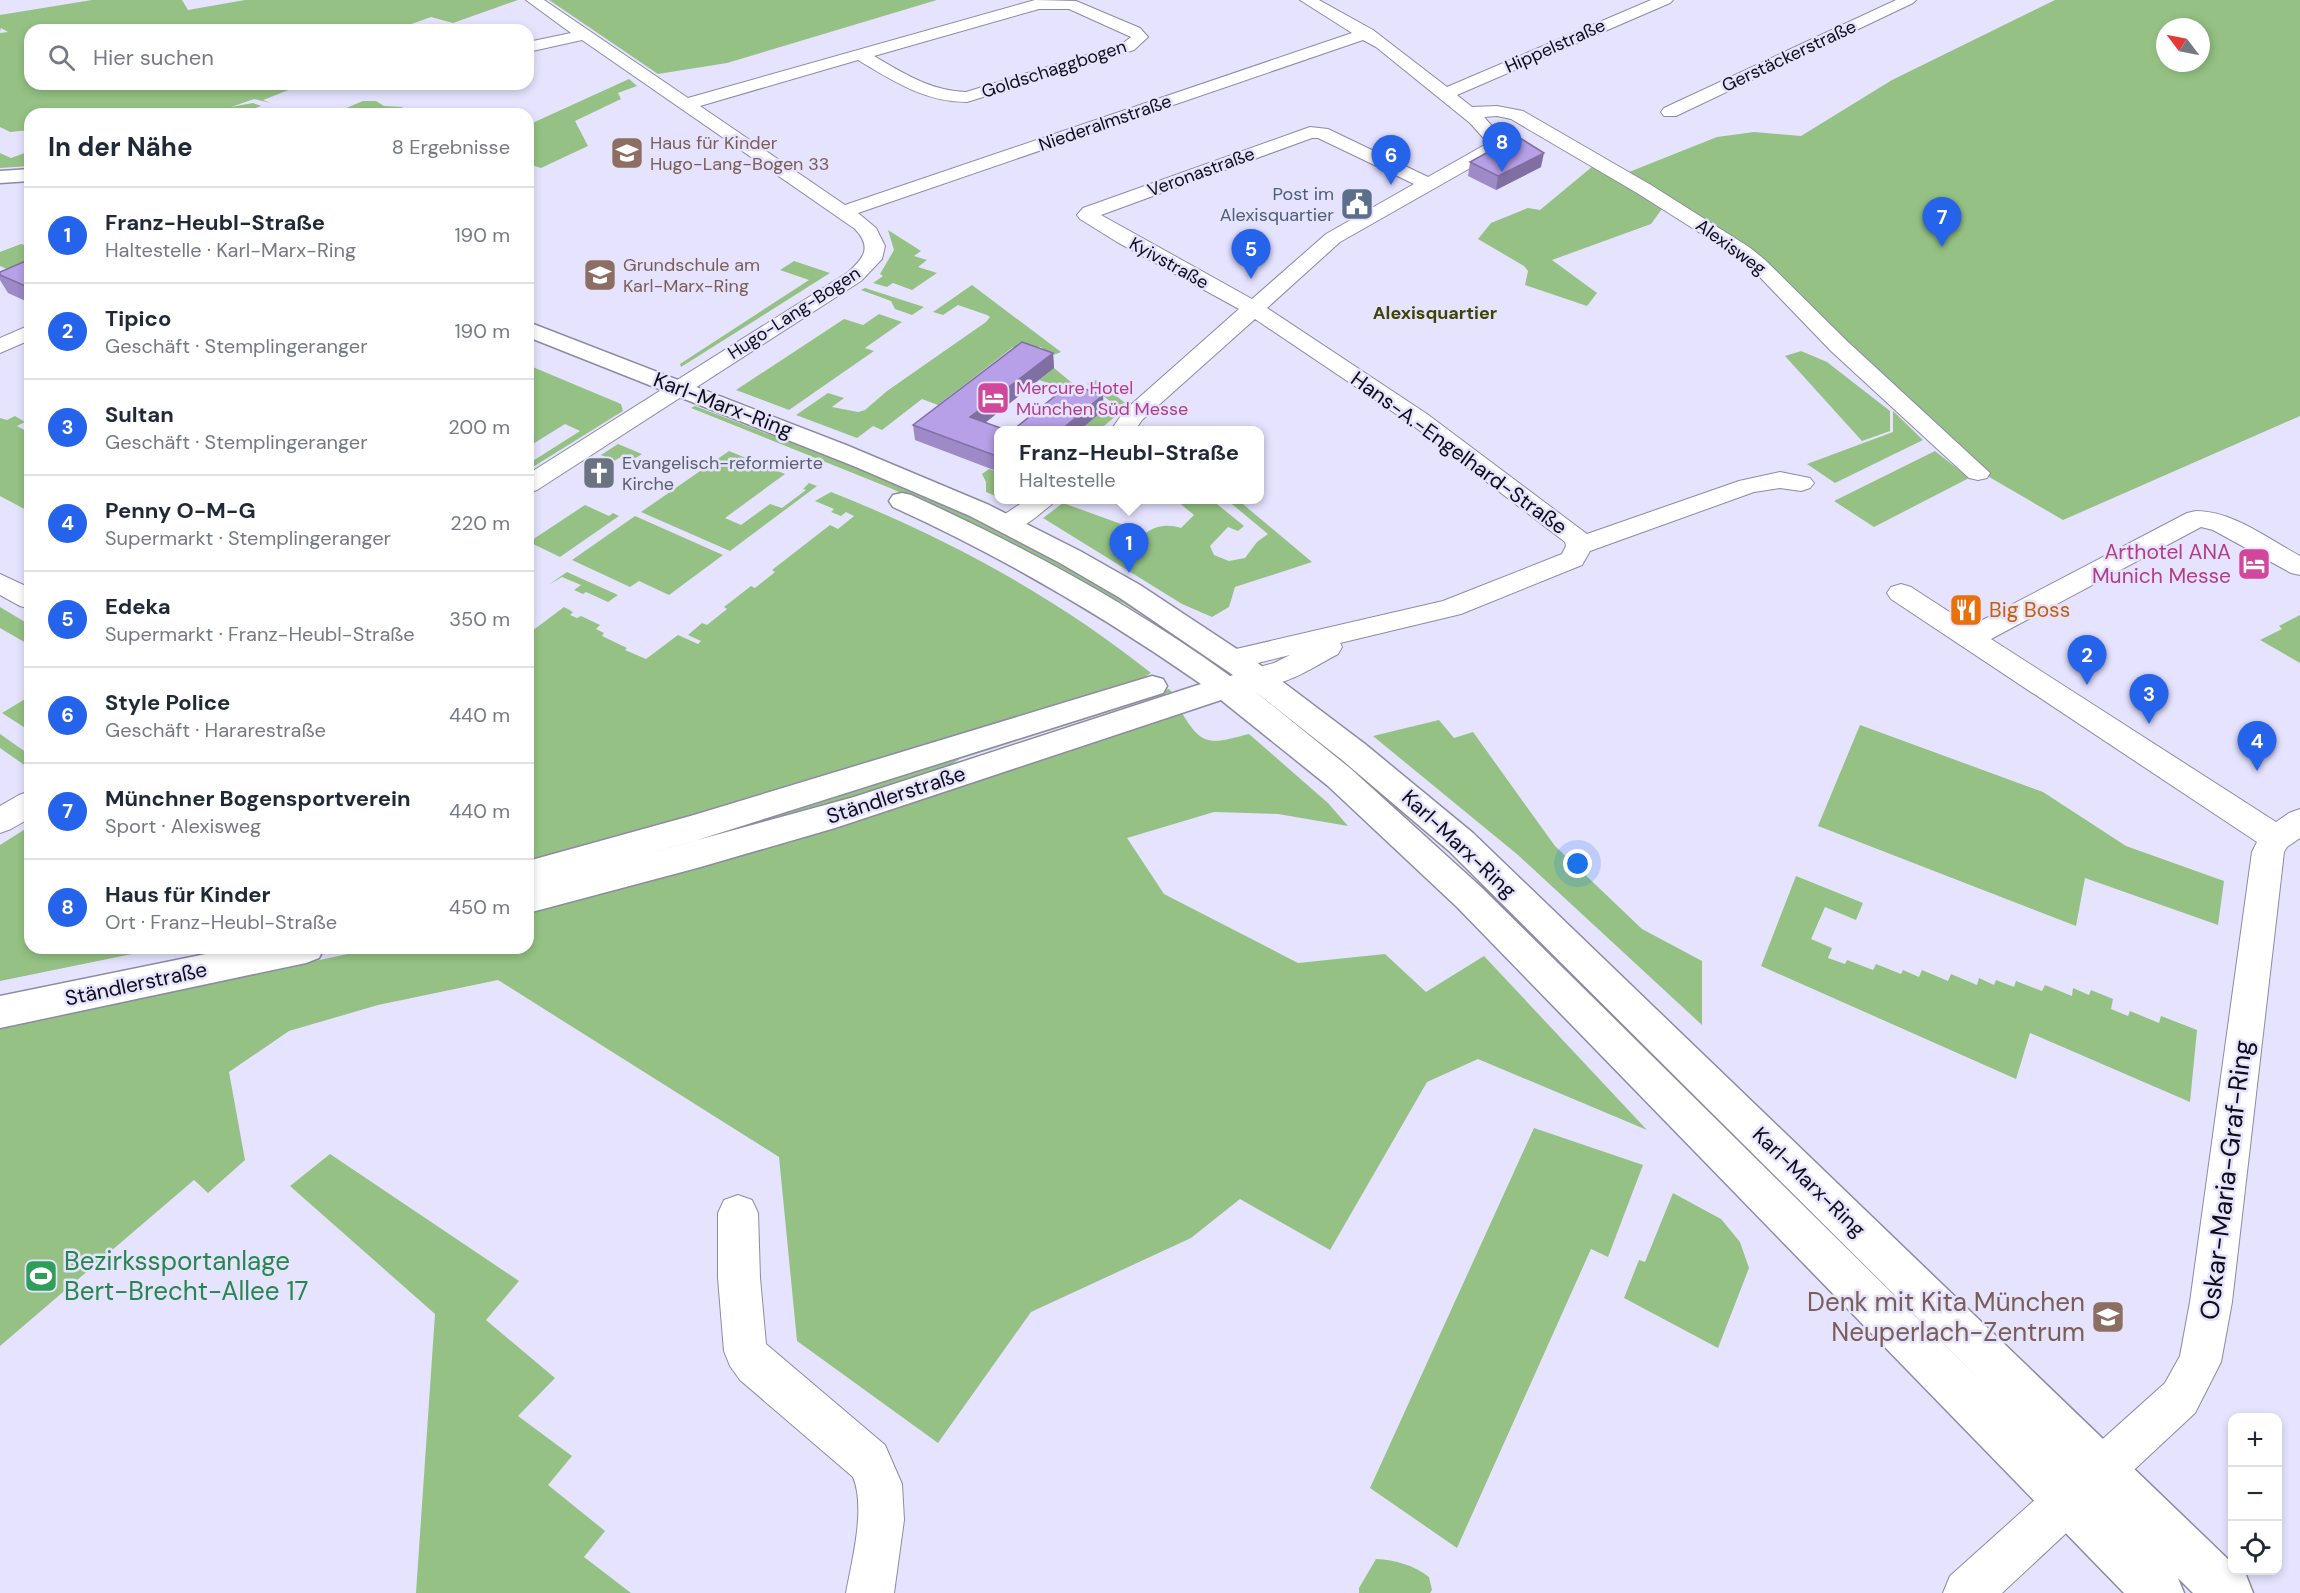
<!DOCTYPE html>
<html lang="de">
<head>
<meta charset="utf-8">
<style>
  :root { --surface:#fff; --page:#f6f6f7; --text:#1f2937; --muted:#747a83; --line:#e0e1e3; --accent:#2563eb }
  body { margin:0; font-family:"DM Sans",sans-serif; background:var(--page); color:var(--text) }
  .controls { position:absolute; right:18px; bottom:18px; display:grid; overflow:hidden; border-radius:12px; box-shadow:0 3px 9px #0003 }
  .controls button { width:54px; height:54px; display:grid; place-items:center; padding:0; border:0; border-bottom:2px solid var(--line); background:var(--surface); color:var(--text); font:30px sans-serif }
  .compass { position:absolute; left:2156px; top:18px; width:54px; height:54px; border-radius:50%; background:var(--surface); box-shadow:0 3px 9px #0003; rotate:302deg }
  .you { position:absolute; left:1578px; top:864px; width:21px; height:21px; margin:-15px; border:4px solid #fff; border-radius:50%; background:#1a73e8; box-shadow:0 0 0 9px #1a73e833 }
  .badge { display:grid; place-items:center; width:39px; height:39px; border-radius:50%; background:var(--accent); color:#fff; font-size:20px; font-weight:700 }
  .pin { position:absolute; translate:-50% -50px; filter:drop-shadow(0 2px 3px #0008) }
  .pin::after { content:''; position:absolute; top:32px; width:21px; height:18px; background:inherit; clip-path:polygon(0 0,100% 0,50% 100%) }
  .popup { position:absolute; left:994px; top:426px; width:270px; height:78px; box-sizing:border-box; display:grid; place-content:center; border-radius:12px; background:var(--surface); filter:drop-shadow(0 2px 4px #0005); font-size:20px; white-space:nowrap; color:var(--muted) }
  .popup b { font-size:22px; color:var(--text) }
  .popup::after { content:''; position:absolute; left:50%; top:100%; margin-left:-12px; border:12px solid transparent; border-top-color:var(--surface) }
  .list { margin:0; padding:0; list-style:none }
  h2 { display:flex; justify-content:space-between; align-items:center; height:78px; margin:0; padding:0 24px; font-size:26px }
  h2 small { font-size:20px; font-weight:400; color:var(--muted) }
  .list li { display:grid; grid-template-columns:39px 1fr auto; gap:18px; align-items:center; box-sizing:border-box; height:96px; padding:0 24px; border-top:2px solid var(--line) }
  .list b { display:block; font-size:22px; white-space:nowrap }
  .list p { margin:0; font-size:20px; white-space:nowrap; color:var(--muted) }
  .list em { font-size:20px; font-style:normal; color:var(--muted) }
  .icon { flex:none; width:33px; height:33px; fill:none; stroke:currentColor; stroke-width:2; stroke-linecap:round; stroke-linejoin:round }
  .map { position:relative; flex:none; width:2300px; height:1593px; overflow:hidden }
  .search { position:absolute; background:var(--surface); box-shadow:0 3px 9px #0003; left:24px; top:24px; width:510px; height:66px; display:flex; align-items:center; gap:15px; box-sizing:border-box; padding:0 21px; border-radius:18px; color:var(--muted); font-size:22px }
  .panel { position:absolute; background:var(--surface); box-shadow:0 3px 9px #0003; left:24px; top:108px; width:510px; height:846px; border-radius:18px }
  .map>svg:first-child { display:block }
</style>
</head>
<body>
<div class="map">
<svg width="2300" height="1593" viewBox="0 0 2300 1593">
  <rect width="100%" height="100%" fill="#e6e3ff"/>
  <g fill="#95c284" fill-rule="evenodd">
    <path d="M92 0H182L188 10 245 0H518L453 23 431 17 395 30H30V84H304L263 100 271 103 254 99 231 107 253 103 261 106 240 114 221 111 177 114H30V130L10 132 0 127V33L8 32 1 28 0 31V15Z"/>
    <path d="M549 0H937L727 63 658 74Z"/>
    <path d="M2055 0H2300V416L2063 520 1984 474 1789 288 1624 174 1717 137 1754 132 1801 136 1892 80ZM2165 27H2201V63H2165Z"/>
    <path d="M629 79 637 86 618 93 621 99 575 121 588 146 541 168 528 164V125Z"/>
    <path d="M363 101H376L384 106 403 107 389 114H332Z"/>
    <path d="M30 151V166L0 168V153L11 158Z"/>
    <path d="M1593 166 1664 206 1651 224 1552 260 1597 293 1587 306 1525 285 1528 271 1524 266 1478 239 1491 223 1528 208 1540 210Z"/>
    <path d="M888 230 921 251 914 256 927 260 918 267 937 273 912 290 893 283 887 287 873 283 883 276 880 274 894 250Z"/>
    <path d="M30 243V261L9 270 0 266V252L21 244 25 245Z"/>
    <path d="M794 261 830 273 681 367 680 364 809 280 780 270Z"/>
    <path d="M972 285 1061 352 1051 356 1041 347H1013L938 405 922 399 882 430 873 426 857 438 796 415 828 393 844 398 832 407 858 412 865 410 887 391 986 322 990 317 987 315 958 305 943 315 933 312Z"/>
    <path d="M865 288 924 307 912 315 895 309 891 301 861 290Z"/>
    <path d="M879 314 902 322 865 348 874 351 789 410 736 390 844 319 863 325Z"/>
    <path d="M1801 351 1827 362 1890 411V431L1862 441 1785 356Z"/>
    <path d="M528 365 621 404 623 411 528 470V464L580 431 565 424 528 447Z"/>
    <path d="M1054 368 1083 392 1079 393 1039 380Z"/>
    <path d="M1096 380 1129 406 1125 408 1114 404 1087 384Z"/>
    <path d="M695 406 765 433 797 441 981 519 1109 588 1184 641 1123 603 1100 595 972 525 890 488 691 408Z"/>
    <path d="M1104 410 1117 415 1099 430H1080Z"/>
    <path d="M1893 411 1923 440 1835 483 1807 464 1893 432Z"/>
    <path d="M15 416 25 422 17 426 30 433V512L0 496V418L7 420Z"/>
    <path d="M618 444 642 454 634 459 624 455 614 461 601 455Z"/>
    <path d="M729 451 785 474 725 518 741 525 770 504 782 508 806 490 803 489 809 483 817 486 730 551 641 512Z"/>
    <path d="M1935 451 1969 478 1874 527 1834 501Z"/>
    <path d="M989 469 998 472V497L986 492V482L982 474Z"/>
    <path d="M831 492C945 537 1055 596 1151 673L1138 681 656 829 528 863V637L531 635 528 634 564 607 573 612 570 615 577 618 581 616 600 625 596 629 604 633 602 636 627 648 625 650 646 659 678 635 698 644 701 641 688 635 702 623 707 625 727 609 724 607 751 586 755 588 775 572 772 570 830 525 838 529 854 516 846 512 841 516 831 512 834 509 815 501Z"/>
    <path d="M1179 500H1212L1244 526 1238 531 1228 527 1210 546 1214 555 1229 561 1245 558 1257 542 1268 534 1227 500H1238L1312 562 1235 587 1229 607 1212 617 1182 604 1043 518 1063 503 1146 533C1156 525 1169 524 1181 528L1194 515 1177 501Z"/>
    <path d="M585 505 609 516 613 513 619 516 560 557 529 542Z"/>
    <path d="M635 516 723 555 669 595 639 581 630 587 572 560Z"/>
    <path d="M567 572 618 595 608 602 586 592 583 594 574 590 581 585 562 577 548 585Z"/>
    <path d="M0 607 30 625V641L26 643 0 628Z"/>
    <path d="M2300 615V663L2260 640 2282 629 2279 626Z"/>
    <path d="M1169 689 1172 692 960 759 939 772 837 805 528 884 941 760Z"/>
    <path d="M30 696V731L2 713Z"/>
    <path d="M1182 713C1203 749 1213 743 1249 734L1328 803 1348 826 1278 814 1214 812 1127 838 1164 894 1298 963 1385 954 1426 992 1484 956 1647 1130 1478 1059 1427 1082 1330 1250 1240 1199 1191 1238 1031 1312 938 1443 797 1341 779 1157 498 980 378 1005 289 1031 229 1072 245 1160 208 1193 194 1180 0 1346V1028L376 948H528V910L802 835Z"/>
    <path d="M1439 720 1454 738 1473 732 1555 846 1642 929 1702 961V1025L1518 855 1373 736Z"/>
    <path d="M1860 725 2043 792 2126 846 2224 881 2218 925 2085 878 2076 926 1818 826Z"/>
    <path d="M0 734 30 755V769L0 748Z"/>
    <path d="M30 826V948H143L142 952 0 981V845Z"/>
    <path d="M1796 876 1863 903 1856 920 1825 907 1811 939 1832 948 1828 958 1845 964 1847 960 1873 970 1876 964 1901 974 1903 970 1919 977 1922 970 1948 981 1951 974 1977 985 1979 978 1994 985 1996 980 2014 987 2016 981 2042 991 2045 985 2072 996 2073 988 2089 995 2091 990 2113 999 2111 1009 2128 1016 2130 1011 2159 1023 2161 1016 2197 1030 2190 1102 2030 1033 2016 1079 1761 966Z"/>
    <path d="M1534 1128 1643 1165 1608 1257 1591 1249 1457 1548 1370 1488Z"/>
    <path d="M330 1154 519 1281 486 1320 555 1378 518 1416 572 1456 548 1485 605 1531 584 1557 631 1593H416L435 1314 290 1186Z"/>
    <path d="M1673 1193 1721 1219 1740 1242 1749 1268 1718 1348 1624 1298 1639 1260 1645 1262Z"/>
    <path d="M1376 1559C1396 1560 1413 1565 1429 1577L1432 1590 1430 1593H1359V1588Z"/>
  </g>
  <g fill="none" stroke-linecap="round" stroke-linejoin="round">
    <defs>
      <g id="minor">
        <path d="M526 0H544L688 98 1035 0 1076 1 1140 28 1148 37 1134 50 967 102C925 102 893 81 858 60L700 106 845 205 1352 33 1300 0H1319L1373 30 1447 87 1651 0H1673L1670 3 1457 95 1472 107 1497 106 1523 111 1651 185 1749 247 1764 259 1847 341 1990 473 1987 478 1978 480 1969 478 1831 351 1750 267 1735 255 1637 193 1511 119 1497 116 1484 117 1507 143 1502 150 1340 242 1267 308 1427 414 1587 534 1739 481 1780 472 1810 478 1814 483 1810 488 1801 491 1780 488 1754 492 1590 551 1582 565 1461 614 1340 643 1342 647 1338 654C1313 667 1279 692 1249 684L1244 677 1249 670 1274 663 1290 655 1233 669 1223 666 1219 659 1223 652 1443 601 1562 554 1566 546 1565 542 1411 424 1255 319 1142 420 1135 430H1111L1125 410 1239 309 1117 242 1080 219 1077 215 1083 208 1310 127 1328 129 1428 177 1488 143 1470 123 1376 47 1363 40 858 213 876 228 885 246 882 259 861 281 537 490 528 493V474L847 273C863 259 873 248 855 229L582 40 528 52V42L571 33ZM1039 9H1069L1131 37 1122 44 966 92C931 91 903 73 874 56ZM1312 138H1318L1414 184 1326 234 1252 299 1101 215Z"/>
        <path d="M1896 0H1916L1913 3 1676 116H1664L1661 112 1664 108Z"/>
        <path d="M30 325V340L0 353V338Z"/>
        <path d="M1026 500H1055L1051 505C1035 517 1019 535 999 530L995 524 999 518Z"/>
        <path d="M2196 511C2233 511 2268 539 2300 556V575L2291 573 2213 530 2201 527 1991 639 2276 822 2289 813 2300 809V838L2287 847 2284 852 2232 1302 2221 1362 2195 1413 2002 1593H1943L1950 1576 2165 1383 2180 1356 2190 1302 2252 852 2257 842 1891 599 1887 593 1891 587 1901 584 1911 587 1971 626 2187 513Z"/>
        <path d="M0 574 30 588V609L20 606 0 595Z"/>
        <path d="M30 791V818L11 829 0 833V806L19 795Z"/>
        <path d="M738 1195 752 1200 758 1213 760 1278 766 1344 885 1445 902 1484 904 1520 894 1593H846C852 1560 866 1508 853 1477L740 1380 730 1366 724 1351 718 1278V1213L724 1200Z"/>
      </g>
      <g id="major">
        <path d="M30 169V181L0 183V171Z"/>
        <path d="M528 322 846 445 989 505 1080 551 1140 585 1255 661 1365 744 1473 833 2232 1563V1570H2241L2246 1575 2253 1593H2193L2178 1578 2184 1593H2124L1457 907 1328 786 1221 700 835 828 697 868 528 913V861L694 815 1152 676 1163 679 1167 686 1163 693 694 841 599 867 854 797 1201 684C1103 616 1001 556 893 507L889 501 893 495 902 493 911 495C1023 546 1131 604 1230 676L1233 675 1120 598 1060 563 970 516 856 467 528 337ZM1252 689 1342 760 1449 851 1980 1380 1481 887 1351 769Z"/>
        <path d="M235 948H324L319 958 306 963 0 1028V996Z"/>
      </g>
    </defs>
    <use href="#minor" stroke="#8d8aa4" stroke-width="2"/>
    <use href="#major" stroke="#8d8aa4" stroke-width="3"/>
    <use href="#minor" fill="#fff" fill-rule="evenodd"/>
    <use href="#major" fill="#fff" fill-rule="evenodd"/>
  </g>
  <g fill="#9d8ac7">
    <path d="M1470 162 1541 167 1496 190 1468 176Z"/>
    <path d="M30 260V303L8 293 0 280V272Z"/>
    <path d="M1053 353 1054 368 985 423 999 430V472L915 440 913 425Z"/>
  </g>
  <g fill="#8070a2">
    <path d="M1544 153 1541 167 1496 190 1498 176Z"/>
    <path d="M1053 353 1054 368 972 433 970 417Z"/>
    <path d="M1103 395 1104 410 1080 430H1061Z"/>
  </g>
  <g fill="#b7a0e7" stroke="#8070a2" stroke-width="1.5">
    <path d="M1520 138 1544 153 1498 176 1470 162 1508 141Z"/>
    <path d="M28 260H30V288L0 275V272Z"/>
    <path d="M1022 342 1053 353 970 417 1006 430H999V457L913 425Z"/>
    <path d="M1070 384 1103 395 1061 430H1013Z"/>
  </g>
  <defs>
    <symbol id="school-square" viewBox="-11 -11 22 22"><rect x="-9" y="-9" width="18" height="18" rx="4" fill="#8d6e63" stroke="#e6e3ff"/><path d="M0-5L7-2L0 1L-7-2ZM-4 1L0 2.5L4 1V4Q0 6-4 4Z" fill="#fff"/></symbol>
    <symbol id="civic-square" viewBox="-11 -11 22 22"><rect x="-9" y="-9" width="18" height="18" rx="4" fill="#5c6f8a" stroke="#e6e3ff"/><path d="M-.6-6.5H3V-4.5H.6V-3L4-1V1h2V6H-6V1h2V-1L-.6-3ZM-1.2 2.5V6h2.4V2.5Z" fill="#fff"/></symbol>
    <symbol id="hotel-square" viewBox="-11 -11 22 22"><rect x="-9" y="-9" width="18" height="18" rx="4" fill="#d1479c" stroke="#e6e3ff"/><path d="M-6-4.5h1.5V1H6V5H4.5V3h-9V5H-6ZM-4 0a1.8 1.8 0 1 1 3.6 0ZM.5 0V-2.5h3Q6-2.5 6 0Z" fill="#fff"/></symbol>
    <symbol id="church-square" viewBox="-11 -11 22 22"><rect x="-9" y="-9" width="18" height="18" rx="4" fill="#6b7280" stroke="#e6e3ff"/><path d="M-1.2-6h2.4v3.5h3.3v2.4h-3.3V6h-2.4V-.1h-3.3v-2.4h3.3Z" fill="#fff"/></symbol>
    <symbol id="restaurant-square" viewBox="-11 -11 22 22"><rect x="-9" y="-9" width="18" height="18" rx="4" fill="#e8710a" stroke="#e6e3ff"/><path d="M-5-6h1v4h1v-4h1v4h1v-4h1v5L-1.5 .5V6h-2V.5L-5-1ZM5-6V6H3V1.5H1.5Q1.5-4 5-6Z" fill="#fff"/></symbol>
    <symbol id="stadium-square" viewBox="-11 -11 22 22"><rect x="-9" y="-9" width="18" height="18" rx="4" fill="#2e9e5b" stroke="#e6e3ff"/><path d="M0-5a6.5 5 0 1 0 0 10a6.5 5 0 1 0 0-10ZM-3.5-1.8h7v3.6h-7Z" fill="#fff"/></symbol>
  </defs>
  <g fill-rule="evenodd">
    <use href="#school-square" x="608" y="134" width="38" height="38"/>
    <use href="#civic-square" x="1338" y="185" width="38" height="38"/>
    <use href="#school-square" x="581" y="256" width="38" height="38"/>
    <use href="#hotel-square" x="974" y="379" width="38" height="38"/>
    <use href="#church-square" x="580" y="454" width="38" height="38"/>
    <use href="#hotel-square" x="2235" y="545" width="38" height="38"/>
    <use href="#restaurant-square" x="1947" y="591" width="38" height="38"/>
    <use href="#stadium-square" x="22" y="1257" width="38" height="38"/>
    <use href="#school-square" x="2089" y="1298" width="38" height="38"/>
  </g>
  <g text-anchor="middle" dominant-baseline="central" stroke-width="5" stroke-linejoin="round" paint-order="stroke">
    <g font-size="18" fill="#0e0c15" stroke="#e6e3ff">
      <text transform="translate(1555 46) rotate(-24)">Hippelstraße</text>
      <text transform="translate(1789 56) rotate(-25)">Gerstäckerstraße</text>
      <text transform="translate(1054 69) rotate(-18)">Goldschaggbogen</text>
      <text transform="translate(1105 123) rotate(-19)">Niederalmstraße</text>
      <text transform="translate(1201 172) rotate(-20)">Veronastraße</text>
      <text transform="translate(1731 247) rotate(36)">Alexisweg</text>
      <text transform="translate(1169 263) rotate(29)">Kyivstraße</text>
      <text transform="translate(794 313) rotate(-33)">Hugo-Lang-Bogen</text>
    </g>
    <g font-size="18" fill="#785e54" stroke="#e6e3ff" text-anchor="start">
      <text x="650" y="143">Haus für Kinder<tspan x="650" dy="21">Hugo-Lang-Bogen 33</tspan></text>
      <text x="623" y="265">Grundschule am<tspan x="623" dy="21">Karl-Marx-Ring</tspan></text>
    </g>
    <g font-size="18" fill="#4e5e75" stroke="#e6e3ff" text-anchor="end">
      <text x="1334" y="194">Post im<tspan x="1334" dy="21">Alexisquartier</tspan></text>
    </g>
    <g font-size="18" font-weight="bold" fill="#3f4406" stroke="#e6e3ff">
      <text x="1435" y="313">Alexisquartier</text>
    </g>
    <g font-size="18" fill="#b23c85" stroke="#e6e3ff" text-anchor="start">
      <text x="1016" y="388">Mercure Hotel<tspan x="1016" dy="21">München Süd Messe</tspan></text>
    </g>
    <g font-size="18" fill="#5b616d" stroke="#e6e3ff" text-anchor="start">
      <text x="622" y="463">Evangelisch-reformierte<tspan x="622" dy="21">Kirche</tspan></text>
    </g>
    <g font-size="21" fill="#0e0c15" stroke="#e6e3ff">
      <text transform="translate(723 405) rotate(21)">Karl-Marx-Ring</text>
      <text transform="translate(1459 453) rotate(36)">Hans-A.-Engelhard-Straße</text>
      <text transform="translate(896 795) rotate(-18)">Ständlerstraße</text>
      <text transform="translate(1459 844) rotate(43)">Karl-Marx-Ring</text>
      <text transform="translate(136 984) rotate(-12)">Ständlerstraße</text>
      <text transform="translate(1809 1182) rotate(44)">Karl-Marx-Ring</text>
    </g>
    <g font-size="21" fill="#b23c85" stroke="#e6e3ff" text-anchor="end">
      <text x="2231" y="552">Arthotel ANA<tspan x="2231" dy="24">Munich Messe</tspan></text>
    </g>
    <g font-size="21" fill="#c56008" stroke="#e6e3ff" text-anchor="start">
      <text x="1989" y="610">Big Boss</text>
    </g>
    <g font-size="26" fill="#0e0c15" stroke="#e6e3ff">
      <text transform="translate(2226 1180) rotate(-83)">Oskar-Maria-Graf-Ring</text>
    </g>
    <g font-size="26" fill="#27864d" stroke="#e6e3ff" text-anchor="start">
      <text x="64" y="1261">Bezirkssportanlage<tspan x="64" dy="30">Bert-Brecht-Allee 17</tspan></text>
    </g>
    <g font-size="26" fill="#785e54" stroke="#e6e3ff" text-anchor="end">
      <text x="2085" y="1302">Denk mit Kita München<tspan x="2085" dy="30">Neuperlach-Zentrum</tspan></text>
    </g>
  </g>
</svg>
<div class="controls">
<button>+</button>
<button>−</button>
<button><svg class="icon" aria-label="locate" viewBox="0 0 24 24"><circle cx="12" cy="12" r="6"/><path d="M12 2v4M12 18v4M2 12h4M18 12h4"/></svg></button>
</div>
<svg class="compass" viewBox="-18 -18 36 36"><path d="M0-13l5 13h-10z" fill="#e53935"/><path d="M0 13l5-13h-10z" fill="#747a83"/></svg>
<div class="you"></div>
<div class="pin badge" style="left:1129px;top:573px">1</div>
<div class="popup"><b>Franz-Heubl-Straße</b>Haltestelle</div>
<div class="pin badge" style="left:2087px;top:685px">2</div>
<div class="pin badge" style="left:2149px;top:724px">3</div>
<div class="pin badge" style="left:2257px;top:771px">4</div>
<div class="pin badge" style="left:1251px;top:279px">5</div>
<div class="pin badge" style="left:1391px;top:185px">6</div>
<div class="pin badge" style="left:1942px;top:247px">7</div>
<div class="pin badge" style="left:1502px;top:172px">8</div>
<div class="search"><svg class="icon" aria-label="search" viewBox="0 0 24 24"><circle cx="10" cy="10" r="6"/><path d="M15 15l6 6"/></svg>Hier suchen</div>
<section class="panel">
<h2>In der Nähe<small>8 Ergebnisse</small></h2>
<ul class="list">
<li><span class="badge">1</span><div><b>Franz-Heubl-Straße</b><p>Haltestelle · Karl-Marx-Ring</p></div><em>190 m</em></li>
<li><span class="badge">2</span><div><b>Tipico</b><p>Geschäft · Stemplingeranger</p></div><em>190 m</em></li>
<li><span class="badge">3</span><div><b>Sultan</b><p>Geschäft · Stemplingeranger</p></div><em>200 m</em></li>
<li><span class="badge">4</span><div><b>Penny O-M-G</b><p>Supermarkt · Stemplingeranger</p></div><em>220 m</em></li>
<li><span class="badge">5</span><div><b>Edeka</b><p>Supermarkt · Franz-Heubl-Straße</p></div><em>350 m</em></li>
<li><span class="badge">6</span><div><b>Style Police</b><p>Geschäft · Hararestraße</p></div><em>440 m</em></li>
<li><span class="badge">7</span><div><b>Münchner Bogensportverein</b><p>Sport · Alexisweg</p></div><em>440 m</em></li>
<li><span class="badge">8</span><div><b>Haus für Kinder</b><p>Ort · Franz-Heubl-Straße</p></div><em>450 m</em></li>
</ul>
</section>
</div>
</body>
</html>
